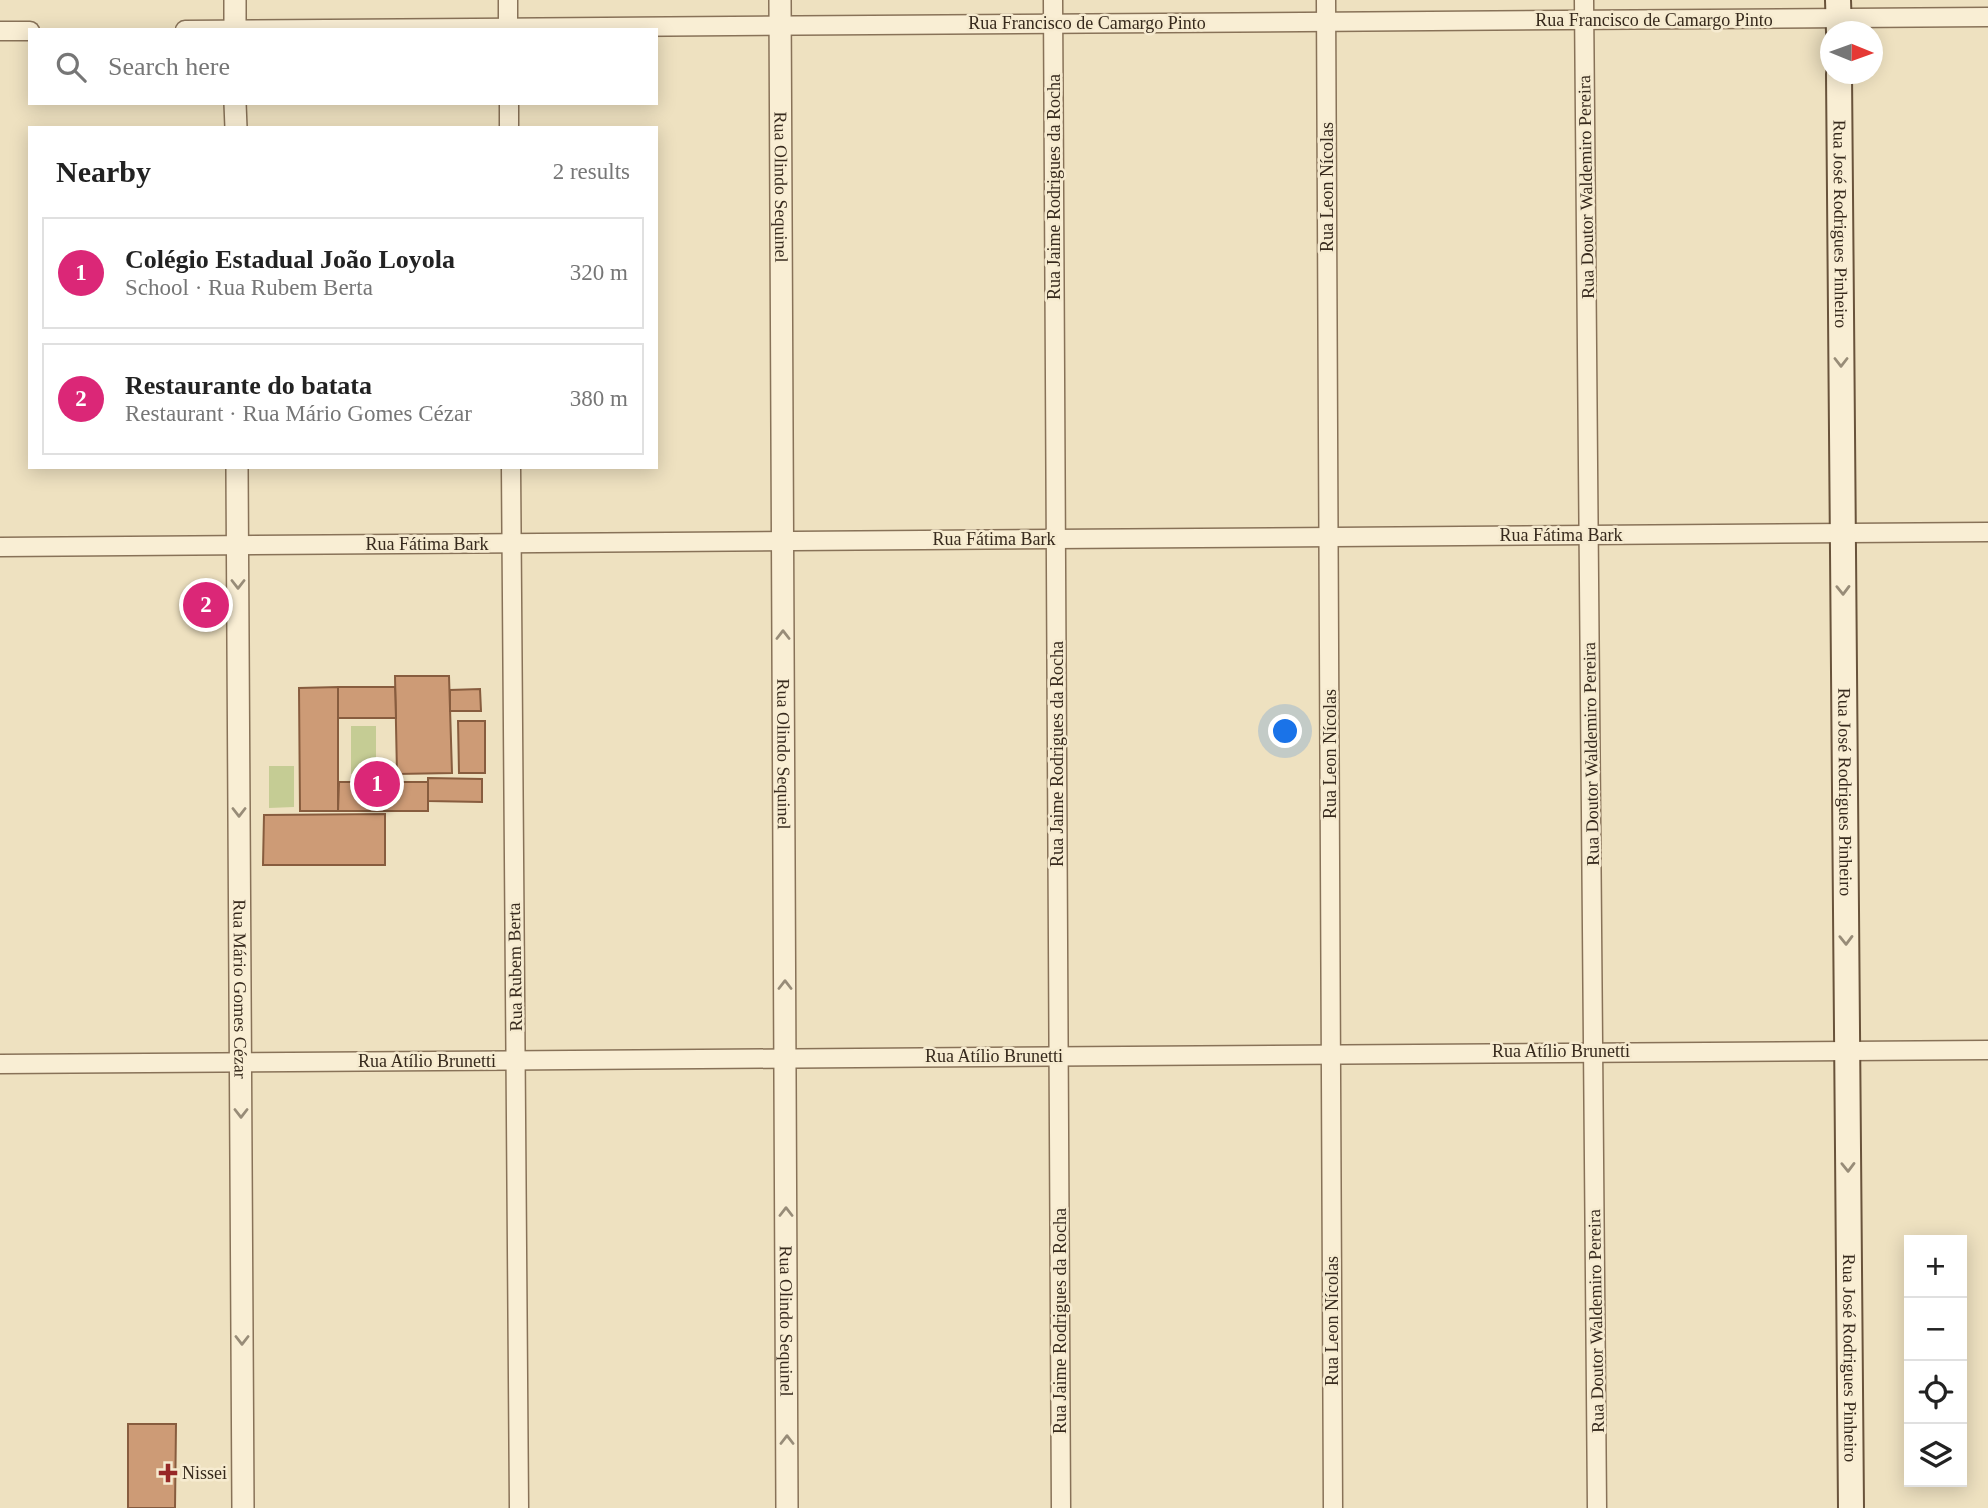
<!DOCTYPE html>
<html lang="en">
<head>
<meta charset="utf-8">
<style>
  :root { --surface:#fff; --page:#f2f2f2; --text:#222; --muted:#767676; --line:#e0e0e0; --accent:#db2777 }
  body { margin:0; font-family:"Times New Roman",serif; background:var(--page); color:var(--text) }
  .controls { position:absolute; right:21px; bottom:21px; display:grid; overflow:hidden; border-radius:0px; box-shadow:0 4px 18px #0003 }
  .controls button { width:63px; height:63px; display:grid; place-items:center; padding:0; border:0; border-bottom:2px solid var(--line); background:var(--surface); color:var(--text); font:35px sans-serif }
  .compass { position:absolute; left:1820px; top:21px; width:63px; height:63px; border-radius:50%; background:var(--surface); box-shadow:0 4px 18px #0003; rotate:91deg }
  .you { position:absolute; left:1286px; top:732px; width:24px; height:24px; margin:-18px; border:5px solid #fff; border-radius:50%; background:#1a73e8; box-shadow:0 0 0 10px #1a73e833 }
  .badge { display:grid; place-items:center; width:46px; height:46px; border-radius:50%; background:var(--accent); color:#fff; font-size:23px; font-weight:700 }
  .pin { position:absolute; translate:-50% -50%; border:4px solid #fff; box-shadow:0 2px 7px #0006 }
  .list { margin:0; padding:0; list-style:none }
  h2 { display:flex; justify-content:space-between; align-items:center; height:91px; margin:0; padding:0 28px; font-size:30px }
  h2 small { font-size:23px; font-weight:400; color:var(--muted) }
  .list li { display:grid; grid-template-columns:46px 1fr auto; gap:21px; align-items:center; box-sizing:border-box; height:112px; margin:0 14px 14px; padding:0 14px; border:2px solid var(--line); border-radius:0px }
  .list b { display:block; font-size:26px; white-space:nowrap }
  .list p { margin:0; font-size:23px; white-space:nowrap; color:var(--muted) }
  .list em { font-size:23px; font-style:normal; color:var(--muted) }
  .icon { flex:none; width:38px; height:38px; fill:none; stroke:currentColor; stroke-width:2; stroke-linecap:round; stroke-linejoin:round }
  .map { position:relative; flex:none; width:1988px; height:1508px; overflow:hidden }
  .search { position:absolute; background:var(--surface); box-shadow:0 4px 18px #0003; left:28px; top:28px; width:630px; height:77px; display:flex; align-items:center; gap:18px; box-sizing:border-box; padding:0 24px; border-radius:0px; color:var(--muted); font-size:26px }
  .panel { position:absolute; background:var(--surface); box-shadow:0 4px 18px #0003; left:28px; top:126px; width:630px; height:343px; border-radius:0px }
  .map>svg:first-child { display:block }
</style>
</head>
<body>
<div class="map">
<svg width="1988" height="1508" viewBox="0 0 1988 1508">
  <rect width="100%" height="100%" fill="#eee1c0"/>
  <g fill="#c5cc94">
    <rect x="351" y="726" width="25" height="48"/>
    <path d="M269 766H294V807L269 808Z"/>
  </g>
  <g fill="#cd9b76" stroke="#875c3e" stroke-width="2">
    <path d="M395 676H449L452 773 397 774Z"/>
    <path d="M338 687V811H300L299 688Z"/>
    <path d="M338 687H395L396 718H338Z"/>
    <path d="M480 689 481 711H450V690Z"/>
    <path d="M458 721H485V773H459Z"/>
    <path d="M428 778 482 779V802L428 801Z"/>
    <path d="M339 782H428V811H338Z"/>
    <path d="M385 814V865H263L264 815Z"/>
    <path d="M128 1424H176L175 1508H128Z"/>
  </g>
  <g fill="none" stroke-linecap="round" stroke-linejoin="round">
    <defs>
      <g id="minor">
        <path d="M508 0V30"/>
        <path d="M1053 0 1061 1508"/>
        <path d="M1326 0 1333 1508"/>
        <path d="M1584 0 1597 1508"/>
        <path d="M185 30 1988 17"/>
        <path d="M0 31H30"/>
        <path d="M509 103V128"/>
        <path d="M511 467 519 1508"/>
        <path d="M0 547 1988 532"/>
        <path d="M0 1064 1988 1050"/>
      </g>
      <g id="tertiary">
        <path d="M235 0V30"/>
        <path id="s1" d="M780 0 787 1508"/>
        <path d="M235 103 236 128"/>
        <path id="s2" d="M237 467 243 1508"/>
      </g>
      <g id="secondary">
        <path d="M1838 0 1839 32"/>
        <path id="s3" d="M1839 74 1851 1508"/>
      </g>
    </defs>
    <use href="#minor" stroke="#887258" stroke-width="21"/>
    <use href="#tertiary" stroke="#887258" stroke-width="24"/>
    <use href="#secondary" stroke="#69533b" stroke-width="28"/>
    <use href="#minor" stroke="#f9eed4" stroke-width="18"/>
    <use href="#tertiary" stroke="#f9eed4" stroke-width="21"/>
    <use href="#secondary" stroke="#f9eed4" stroke-width="24"/>
  </g>
  <defs><path id="oneway-chevron" d="M-2-3.5L2.5 0L-2 3.5" fill="none" stroke-width="1.6" stroke-linecap="round" stroke-linejoin="round" transform="scale(1.75)"/></defs>
  <g stroke="#988c78">
    <use href="#oneway-chevron" transform="translate(1841 362) rotate(90)"/>
    <use href="#oneway-chevron" transform="translate(238 584) rotate(90)"/>
    <use href="#oneway-chevron" transform="translate(1843 590) rotate(89)"/>
    <use href="#oneway-chevron" transform="translate(783 635) rotate(-90)"/>
    <use href="#oneway-chevron" transform="translate(239 812) rotate(90)"/>
    <use href="#oneway-chevron" transform="translate(1846 940) rotate(89)"/>
    <use href="#oneway-chevron" transform="translate(785 985) rotate(-90)"/>
    <use href="#oneway-chevron" transform="translate(241 1113) rotate(90)"/>
    <use href="#oneway-chevron" transform="translate(1848 1167) rotate(89)"/>
    <use href="#oneway-chevron" transform="translate(786 1212) rotate(-90)"/>
    <use href="#oneway-chevron" transform="translate(242 1340) rotate(90)"/>
    <use href="#oneway-chevron" transform="translate(787 1440) rotate(-90)"/>
  </g>
  <path fill="#972827" stroke="#f6ebd0" stroke-width="2.5" d="M164.5 1462.5h7v7h7v7h-7v7h-7v-7h-7v-7h7z"/>
  <g text-anchor="middle" dominant-baseline="central" stroke-width="5" stroke-linejoin="round" paint-order="stroke">
    <g font-size="18" fill="#372a1d" stroke="#f6ebd0">
      <text x="1654" y="20">Rua Francisco de Camargo Pinto</text>
      <text x="1087" y="23">Rua Francisco de Camargo Pinto</text>
      <text stroke="none"><textPath href="#s1" startOffset="187">Rua Olindo Sequinel</textPath></text>
      <text transform="translate(1054 187) rotate(-90)">Rua Jaime Rodrigues da Rocha</text>
      <text transform="translate(1327 187) rotate(-90)">Rua Leon Nícolas</text>
      <text transform="translate(1586 187) rotate(-91)">Rua Doutor Waldemiro Pereira</text>
      <text stroke="none"><textPath href="#s3" startOffset="150">Rua José Rodrigues Pinheiro</textPath></text>
      <text x="1561" y="535">Rua Fátima Bark</text>
      <text x="994" y="539">Rua Fátima Bark</text>
      <text x="427" y="544">Rua Fátima Bark</text>
      <text stroke="none"><textPath href="#s1" startOffset="754">Rua Olindo Sequinel</textPath></text>
      <text transform="translate(1057 754) rotate(-90)">Rua Jaime Rodrigues da Rocha</text>
      <text transform="translate(1330 754) rotate(-90)">Rua Leon Nícolas</text>
      <text transform="translate(1591 754) rotate(-91)">Rua Doutor Waldemiro Pereira</text>
      <text stroke="none"><textPath href="#s3" startOffset="718">Rua José Rodrigues Pinheiro</textPath></text>
      <text transform="translate(515 967) rotate(-91)">Rua Rubem Berta</text>
      <text stroke="none"><textPath href="#s2" startOffset="522">Rua Mário Gomes Cézar</textPath></text>
      <text x="1561" y="1051">Rua Atílio Brunetti</text>
      <text x="994" y="1056">Rua Atílio Brunetti</text>
      <text x="427" y="1061">Rua Atílio Brunetti</text>
      <text stroke="none"><textPath href="#s1" startOffset="1321">Rua Olindo Sequinel</textPath></text>
      <text transform="translate(1060 1321) rotate(-90)">Rua Jaime Rodrigues da Rocha</text>
      <text transform="translate(1332 1321) rotate(-90)">Rua Leon Nícolas</text>
      <text transform="translate(1596 1321) rotate(-91)">Rua Doutor Waldemiro Pereira</text>
      <text stroke="none"><textPath href="#s3" startOffset="1284">Rua José Rodrigues Pinheiro</textPath></text>
    </g>
    <g font-size="18" fill="#372a1d" stroke="#f6ebd0" text-anchor="start">
      <text x="182" y="1473">Nissei</text>
    </g>
  </g>
</svg>
<div class="controls">
<button>+</button>
<button>−</button>
<button><svg class="icon" aria-label="locate" viewBox="0 0 24 24"><circle cx="12" cy="12" r="6"/><path d="M12 2v4M12 18v4M2 12h4M18 12h4"/></svg></button>
<button><svg class="icon" aria-label="layers" viewBox="0 0 24 24"><path d="M12 4l9 5-9 5-9-5zM3 14l9 5 9-5"/></svg></button>
</div>
<svg class="compass" viewBox="-18 -18 36 36"><path d="M0-13l5 13h-10z" fill="#e53935"/><path d="M0 13l5-13h-10z" fill="#767676"/></svg>
<div class="you"></div>
<div class="pin badge" style="left:377px;top:784px">1</div>
<div class="pin badge" style="left:206px;top:605px">2</div>
<div class="search"><svg class="icon" aria-label="search" viewBox="0 0 24 24"><circle cx="10" cy="10" r="6"/><path d="M15 15l6 6"/></svg>Search here</div>
<section class="panel">
<h2>Nearby<small>2 results</small></h2>
<ul class="list">
<li><span class="badge">1</span><div><b>Colégio Estadual João Loyola</b><p>School · Rua Rubem Berta</p></div><em>320 m</em></li>
<li><span class="badge">2</span><div><b>Restaurante do batata</b><p>Restaurant · Rua Mário Gomes Cézar</p></div><em>380 m</em></li>
</ul>
</section>
</div>
</body>
</html>
